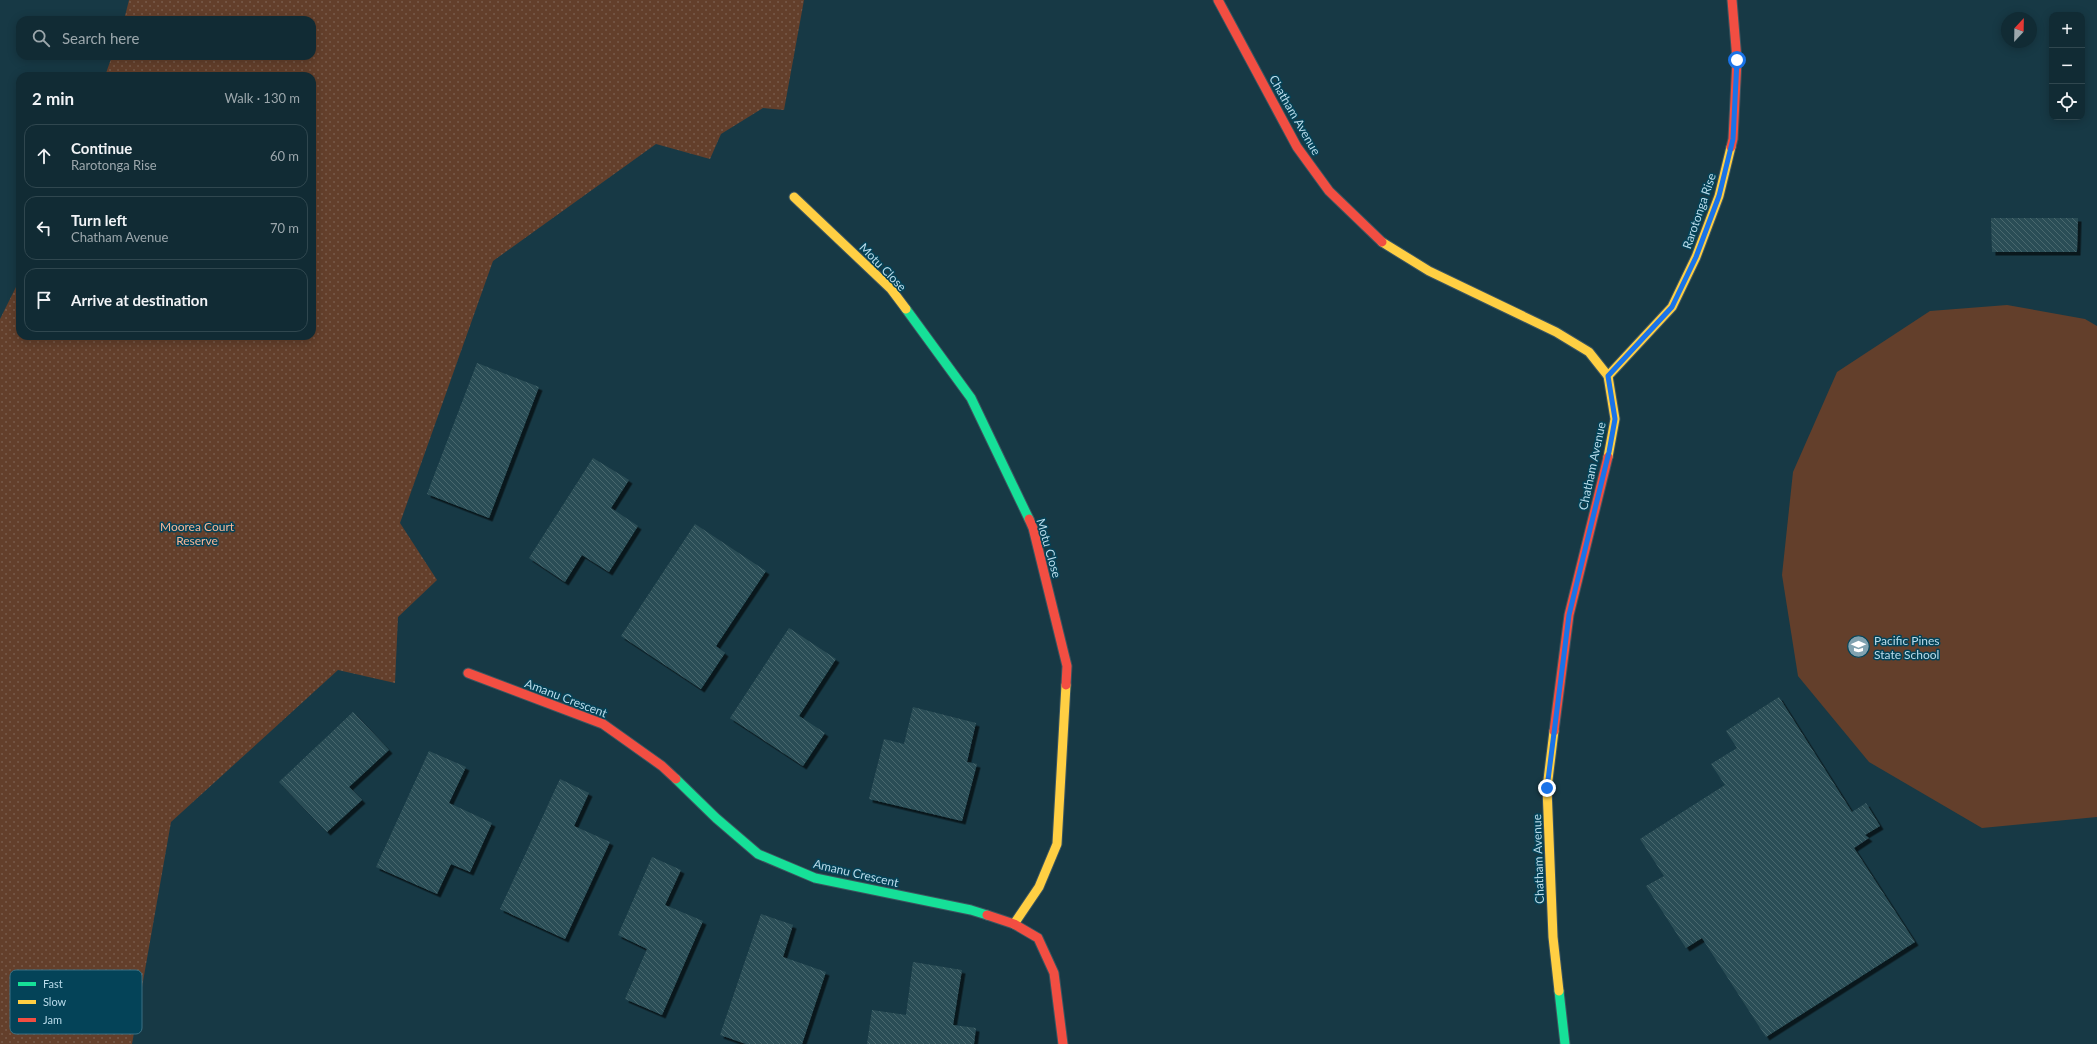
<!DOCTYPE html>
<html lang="en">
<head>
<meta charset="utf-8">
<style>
  :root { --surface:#112b34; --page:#1e3740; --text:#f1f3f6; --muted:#9ca7ac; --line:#30474f }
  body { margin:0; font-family:Lato,sans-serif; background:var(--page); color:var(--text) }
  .controls { position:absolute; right:12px; top:12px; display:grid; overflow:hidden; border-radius:8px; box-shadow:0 2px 10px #0003 }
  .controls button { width:36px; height:36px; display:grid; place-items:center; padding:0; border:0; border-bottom:1px solid var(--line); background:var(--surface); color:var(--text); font:20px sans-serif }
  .compass { position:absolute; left:2001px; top:12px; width:36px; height:36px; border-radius:50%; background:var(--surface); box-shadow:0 2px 10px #0003; rotate:22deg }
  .stop { position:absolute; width:12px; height:12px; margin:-9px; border:3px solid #1a73e8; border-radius:50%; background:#fff }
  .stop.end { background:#1a73e8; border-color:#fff; box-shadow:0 1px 4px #0008 }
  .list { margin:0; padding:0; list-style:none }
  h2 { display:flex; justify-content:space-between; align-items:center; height:52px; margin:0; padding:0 16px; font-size:17px }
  h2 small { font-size:13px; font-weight:400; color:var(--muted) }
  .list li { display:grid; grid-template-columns:26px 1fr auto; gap:12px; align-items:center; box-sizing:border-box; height:64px; margin:0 8px 8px; padding:0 8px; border:1px solid var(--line); border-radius:12px }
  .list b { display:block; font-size:15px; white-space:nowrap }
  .list p { margin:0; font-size:13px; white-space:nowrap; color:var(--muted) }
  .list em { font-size:13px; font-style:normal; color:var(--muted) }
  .icon { flex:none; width:22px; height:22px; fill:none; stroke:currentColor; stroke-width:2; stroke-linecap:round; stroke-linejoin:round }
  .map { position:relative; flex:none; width:2097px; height:1044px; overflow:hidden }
  .search { position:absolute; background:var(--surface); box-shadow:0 2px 10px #0003; left:16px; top:16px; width:300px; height:44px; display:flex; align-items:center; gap:10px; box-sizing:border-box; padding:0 14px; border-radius:12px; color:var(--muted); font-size:15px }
  .panel { position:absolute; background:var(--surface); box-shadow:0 2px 10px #0003; left:16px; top:72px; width:300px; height:268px; border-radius:12px }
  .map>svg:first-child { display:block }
</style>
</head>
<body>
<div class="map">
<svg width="2097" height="1044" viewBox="0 0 2097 1044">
  <defs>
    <pattern id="park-dots" width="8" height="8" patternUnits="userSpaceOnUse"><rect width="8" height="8" fill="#633f2b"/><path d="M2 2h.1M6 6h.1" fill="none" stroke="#775a4a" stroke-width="1.8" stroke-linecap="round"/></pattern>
    <pattern id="building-back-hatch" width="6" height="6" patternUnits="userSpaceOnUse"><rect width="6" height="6" fill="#2c4e56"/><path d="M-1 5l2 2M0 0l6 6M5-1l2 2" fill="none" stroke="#48676e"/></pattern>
    <filter id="shadow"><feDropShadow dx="3.5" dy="3.5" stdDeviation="0" flood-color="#0009"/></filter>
  </defs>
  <rect width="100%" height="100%" fill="#173945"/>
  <path fill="url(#park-dots)" d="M129 0H804L784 110 763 108 721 134 710 159 656 144 493 261 400 523 437 580 398 617 395 683 338 670 171 822 132 1044H0V319L20 279V336H312V76H105L112 56H312V20H124Z"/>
  <path fill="#633f2b" d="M2007 305 2085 319 2097 326V817L1982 828 1869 762 1798 676 1782 575 1793 472 1837 372 1930 311Z"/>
  <g fill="url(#building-back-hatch)" filter="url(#shadow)">
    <path d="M1991 218H2078L2077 252H1992Z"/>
    <path d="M477 363 539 387 489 518 427 494Z"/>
    <path d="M593 458 629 480 611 508 638 526 609 572 582 555 565 582 529 558Z"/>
    <path d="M695 524 766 571 716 646 725 653 701 689 621 636Z"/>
    <path d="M789 628 836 659 799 716 825 733 803 766 730 718Z"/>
    <path d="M1779 697 1852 812 1866 803 1880 826 1865 835 1869 838 1854 848 1915 942 1766 1037 1702 938 1686 948 1646 886 1664 876 1640 839 1725 785 1711 764 1737 748 1726 731Z"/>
    <path d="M913 707 976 723 967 762 977 764 962 821 869 799 884 739 904 744Z"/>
    <path d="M353 712 389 750 349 787 362 800 327 832 279 782Z"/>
    <path d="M429 751 466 767 449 803 492 823 470 872 451 864 437 894 376 867Z"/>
    <path d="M560 779 589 793 574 826 610 842 565 939 500 909Z"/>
    <path d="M652 857 681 870 665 905 703 921 662 1015 625 999 647 949 618 935Z"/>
    <path d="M761 914 793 925 783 957 826 972 802 1044H746L720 1035Z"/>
    <path d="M913 962 962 970 953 1025 976 1028 974 1044H867L872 1010 906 1015Z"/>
  </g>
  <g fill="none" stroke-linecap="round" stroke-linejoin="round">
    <defs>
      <g id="fast">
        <path d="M906 309 971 398 1029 519"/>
        <path d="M676 779 716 818 758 854 815 878 971 910 987 915"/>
        <path d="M1559 991 1565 1044"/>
      </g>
      <g id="slow">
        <path d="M794 197 891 289 906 309"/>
        <path d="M1382 242 1429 271 1556 332 1589 352 1608 376 1615 419 1608 457"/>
        <path d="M1608 376 1672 307 1696 257 1719 196 1731 147"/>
        <path d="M1554 731 1547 788 1553 937 1559 991"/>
        <path d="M1014 924 1039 887 1057 844 1066 685"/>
      </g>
      <g id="jam">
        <path d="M1218 0 1297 147 1329 191 1382 242"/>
        <path d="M1731 147 1733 139 1737 60 1732 0"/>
        <path d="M1029 519 1033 528 1067 666 1066 685"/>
        <path d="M468 673 603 724 662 766 676 779"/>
        <path d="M1554 731 1569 615 1608 457"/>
        <path d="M987 915 1014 924 1038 938 1054 973 1063 1044"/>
      </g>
    </defs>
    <use href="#fast" stroke="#3c555f" stroke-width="11"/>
    <use href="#slow" stroke="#3c555f" stroke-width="11"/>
    <use href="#jam" stroke="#3c555f" stroke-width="11"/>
    <use href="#fast" stroke="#16e098" stroke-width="9"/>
    <use href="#slow" stroke="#ffcf43" stroke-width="9"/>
    <use href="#jam" stroke="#f24e42" stroke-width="9"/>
  </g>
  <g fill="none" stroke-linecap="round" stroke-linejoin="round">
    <path stroke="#1a73e8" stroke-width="5" d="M1547 788 1569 615 1609 452 1615 419 1608 376 1672 307 1696 257 1719 196 1733 139 1737 60"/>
  </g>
  <defs>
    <symbol id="school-disc" viewBox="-11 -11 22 22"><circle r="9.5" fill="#80a2b0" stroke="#044358"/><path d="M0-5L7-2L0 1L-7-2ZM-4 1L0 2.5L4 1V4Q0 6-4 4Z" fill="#fff"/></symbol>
  </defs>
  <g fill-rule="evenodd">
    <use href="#school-disc" x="1846" y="634" width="25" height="25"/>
  </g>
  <g text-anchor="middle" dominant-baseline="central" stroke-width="3" stroke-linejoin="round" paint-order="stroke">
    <g font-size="12" fill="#b9dbea" stroke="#044358">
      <text transform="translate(1295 115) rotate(60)">Chatham Avenue</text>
      <text transform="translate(1699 211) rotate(-71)">Rarotonga Rise</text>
      <text transform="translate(883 267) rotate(46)">Motu Close</text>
      <text transform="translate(1592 466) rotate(-78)">Chatham Avenue</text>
      <text transform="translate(1049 548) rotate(74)">Motu Close</text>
      <text transform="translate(566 698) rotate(21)">Amanu Crescent</text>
      <text transform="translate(1538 859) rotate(-92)">Chatham Avenue</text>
      <text transform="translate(856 873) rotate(13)">Amanu Crescent</text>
    </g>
    <g font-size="12" fill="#f9b695" stroke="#044358">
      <text x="197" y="526">Moorea Court<tspan x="197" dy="14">Reserve</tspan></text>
    </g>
    <g font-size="12" fill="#b9dbea" stroke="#044358" text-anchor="start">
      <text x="1874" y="640">Pacific Pines<tspan x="1874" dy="14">State School</tspan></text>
    </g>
  </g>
  <rect x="10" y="970" width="132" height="64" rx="6" fill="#044358" stroke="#3a7184" stroke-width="1"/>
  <rect x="18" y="982" width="18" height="4" fill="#16e098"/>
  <rect x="18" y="1000" width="18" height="4" fill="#ffcf43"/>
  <rect x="18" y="1018" width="18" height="4" fill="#f24e42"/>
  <g font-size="11" fill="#b9dbea">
    <text x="43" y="988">Fast</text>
    <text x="43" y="1006">Slow</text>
    <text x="43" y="1024">Jam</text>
  </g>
</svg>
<div class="controls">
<button>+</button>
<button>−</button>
<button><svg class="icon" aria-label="locate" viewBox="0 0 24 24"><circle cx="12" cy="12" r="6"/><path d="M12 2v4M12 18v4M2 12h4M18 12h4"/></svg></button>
</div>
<svg class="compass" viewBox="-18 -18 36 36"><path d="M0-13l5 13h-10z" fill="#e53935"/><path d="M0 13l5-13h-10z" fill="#9ca7ac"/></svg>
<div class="stop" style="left:1737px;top:60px"></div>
<div class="stop end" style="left:1547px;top:788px"></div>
<div class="search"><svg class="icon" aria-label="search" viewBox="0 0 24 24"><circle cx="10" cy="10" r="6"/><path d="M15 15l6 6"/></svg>Search here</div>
<section class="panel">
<h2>2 min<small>Walk · 130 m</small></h2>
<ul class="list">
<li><svg class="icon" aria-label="ahead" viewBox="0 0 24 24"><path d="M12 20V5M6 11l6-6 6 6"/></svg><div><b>Continue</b><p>Rarotonga Rise</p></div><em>60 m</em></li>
<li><svg class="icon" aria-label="left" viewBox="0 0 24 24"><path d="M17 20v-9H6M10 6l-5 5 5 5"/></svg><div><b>Turn left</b><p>Chatham Avenue</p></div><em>70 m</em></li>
<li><svg class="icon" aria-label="arrive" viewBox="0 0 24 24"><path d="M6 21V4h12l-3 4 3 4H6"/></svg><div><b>Arrive at destination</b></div></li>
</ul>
</section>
</div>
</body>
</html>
